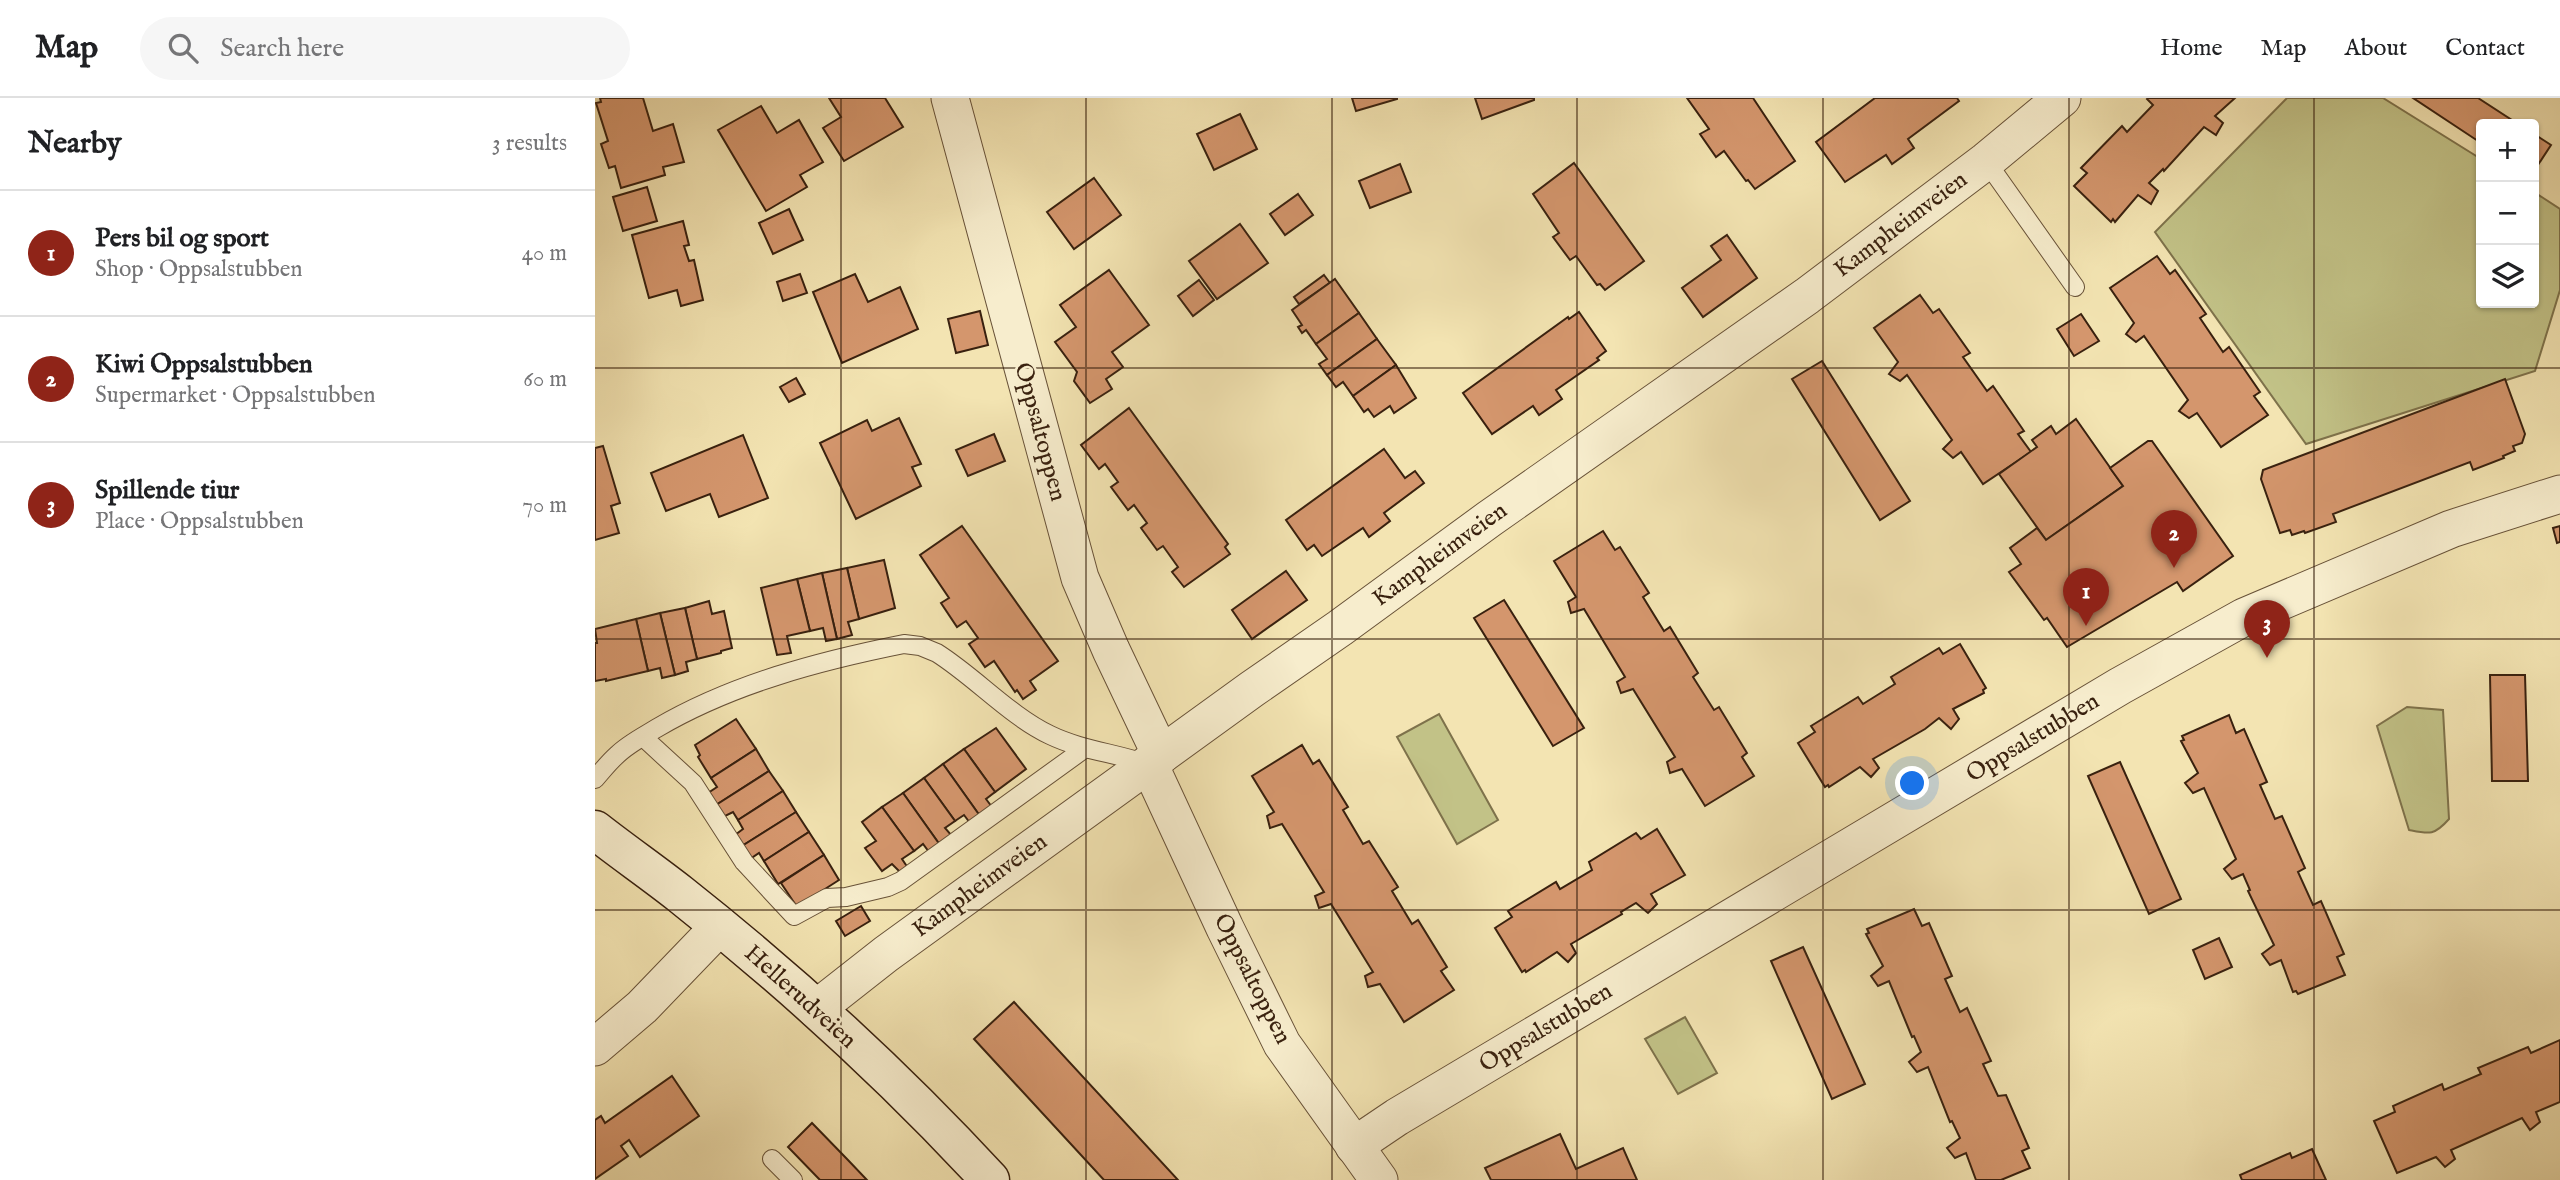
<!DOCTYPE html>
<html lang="en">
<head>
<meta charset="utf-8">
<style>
  :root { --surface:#fff; --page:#f6f6f6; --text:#202124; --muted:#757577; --line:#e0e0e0; --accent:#8f2418 }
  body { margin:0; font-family:"IM FELL English",serif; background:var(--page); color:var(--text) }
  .controls { position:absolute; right:21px; top:21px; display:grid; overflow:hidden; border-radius:7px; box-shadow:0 2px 5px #0004 }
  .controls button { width:63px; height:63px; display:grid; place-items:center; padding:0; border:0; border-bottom:2px solid var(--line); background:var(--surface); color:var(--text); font:35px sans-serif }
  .you { position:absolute; left:1318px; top:686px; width:24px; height:24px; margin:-18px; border:5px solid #fff; border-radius:50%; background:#1a73e8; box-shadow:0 0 0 10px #1a73e833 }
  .badge { display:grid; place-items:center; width:46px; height:46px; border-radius:50%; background:var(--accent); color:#fff; font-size:23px; font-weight:700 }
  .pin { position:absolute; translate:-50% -58px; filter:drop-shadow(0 2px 4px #0008) }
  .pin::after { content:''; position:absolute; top:37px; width:24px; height:21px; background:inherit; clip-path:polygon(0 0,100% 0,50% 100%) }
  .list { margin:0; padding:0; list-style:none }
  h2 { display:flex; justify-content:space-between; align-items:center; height:91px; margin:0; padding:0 28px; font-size:30px }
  h2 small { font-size:23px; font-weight:400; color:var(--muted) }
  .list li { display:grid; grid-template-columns:46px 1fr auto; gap:21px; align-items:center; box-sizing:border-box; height:126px; padding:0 28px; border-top:2px solid var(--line) }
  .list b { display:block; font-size:26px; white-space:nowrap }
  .list p { margin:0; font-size:23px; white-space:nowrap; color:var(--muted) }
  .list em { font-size:23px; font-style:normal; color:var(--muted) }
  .icon { flex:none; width:38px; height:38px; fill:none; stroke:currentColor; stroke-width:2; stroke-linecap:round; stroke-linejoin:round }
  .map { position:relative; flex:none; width:1965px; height:1082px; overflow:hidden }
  header { display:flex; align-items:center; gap:42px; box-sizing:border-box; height:98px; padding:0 35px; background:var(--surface); border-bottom:2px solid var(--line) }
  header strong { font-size:33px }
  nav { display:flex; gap:38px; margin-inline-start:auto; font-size:24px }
  .search { width:490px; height:63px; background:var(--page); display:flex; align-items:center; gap:18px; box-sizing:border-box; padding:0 24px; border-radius:38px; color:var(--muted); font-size:26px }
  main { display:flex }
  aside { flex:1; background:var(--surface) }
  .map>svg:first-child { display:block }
</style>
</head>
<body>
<header>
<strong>Map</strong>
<div class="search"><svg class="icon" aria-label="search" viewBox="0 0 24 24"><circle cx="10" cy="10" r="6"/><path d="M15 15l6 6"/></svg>Search here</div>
<nav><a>Home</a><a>Map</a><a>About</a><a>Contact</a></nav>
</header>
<main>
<aside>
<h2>Nearby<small>3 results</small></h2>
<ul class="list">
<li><span class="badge">1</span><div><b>Pers bil og sport</b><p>Shop · Oppsalstubben</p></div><em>40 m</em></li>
<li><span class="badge">2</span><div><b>Kiwi Oppsalstubben</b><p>Supermarket · Oppsalstubben</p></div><em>60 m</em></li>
<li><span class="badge">3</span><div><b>Spillende tiur</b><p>Place · Oppsalstubben</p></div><em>70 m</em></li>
</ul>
</aside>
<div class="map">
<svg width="1965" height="1082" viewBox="0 0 1965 1082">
  <rect width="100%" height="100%" fill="#f3e4b2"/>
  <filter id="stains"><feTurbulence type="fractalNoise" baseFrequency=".00286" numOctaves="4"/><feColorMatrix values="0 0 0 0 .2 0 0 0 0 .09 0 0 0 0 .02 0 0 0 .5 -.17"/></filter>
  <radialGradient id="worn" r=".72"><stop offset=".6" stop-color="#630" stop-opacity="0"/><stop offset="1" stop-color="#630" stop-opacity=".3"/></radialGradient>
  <g fill="#c2c287" stroke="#7e724b" stroke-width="2">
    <path d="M1692 0H1788L1886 61V205H1939V94L1965 111V192L1940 273 1711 346 1560 134Z"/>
    <path d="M1812 609 1848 612 1854 721C1839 738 1834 736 1814 732L1782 628Z"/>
    <path d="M844 616 903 722 862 746 802 639Z"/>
    <path d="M1090 919 1122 975 1083 996 1050 941Z"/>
  </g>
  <g fill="#d4966d" stroke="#39210f" stroke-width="2">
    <path d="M5 0H48L58 33 78 26 89 64 68 69 70 77 26 90 20 68 14 70 6 46 13 43 1 5 6 4Z"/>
    <path d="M234 0H290L308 29 249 63 228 30 246 19Z"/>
    <path d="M757 0H802V1L761 13Z"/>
    <path d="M880 0H939V2L887 21Z"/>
    <path d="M1092 0H1158L1200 63 1160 91 1153 82 1151 83 1129 53 1121 59 1105 36 1114 31Z"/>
    <path d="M1280 0H1362L1364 3 1313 41 1319 50 1297 66 1291 57 1250 84 1221 44Z"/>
    <path d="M1553 0H1640L1620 18 1628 25 1621 37 1609 29 1569 73 1568 71 1554 85 1563 93 1556 106 1543 97 1520 124 1518 121 1516 124 1479 88 1492 75 1486 70 1527 28 1532 34 1558 7 1552 1Z"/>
    <path d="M1818 0H1883L1923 26H1886V45Z"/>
    <path d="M166 8 182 35 204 22 228 64 205 77 212 89 171 113 123 32Z"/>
    <path d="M645 16 662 51 619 72 602 36Z"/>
    <path d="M1939 36 1956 47 1939 73Z"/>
    <path d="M979 65 1049 163 1010 192 1005 186 1002 187 981 158 975 162 958 139 964 135 938 96Z"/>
    <path d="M805 66 816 94 775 110 764 83Z"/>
    <path d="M499 80 526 117 479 151 452 114Z"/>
    <path d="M52 89 62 123 28 133 18 99Z"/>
    <path d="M703 96 718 117 690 137 675 116Z"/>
    <path d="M194 111 208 142 178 156 164 125Z"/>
    <path d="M88 123 94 147 89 148 94 163 99 162 108 202 86 208 82 192 54 200 37 137Z"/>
    <path d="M645 126 673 165 622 201 594 163Z"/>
    <path d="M1132 137 1162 180 1108 219 1087 190 1126 162 1116 148Z"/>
    <path d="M1562 158 1575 176 1580 172 1611 216 1605 220 1628 254 1634 249 1665 294 1659 298 1673 317 1626 349 1602 315 1594 320 1584 313 1593 302 1549 238 1541 244 1531 236 1539 225 1515 190Z"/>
    <path d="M514 172 554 227 517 254 528 269 511 281 517 291 495 305 479 283 482 274 460 244 481 229 465 207Z"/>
    <path d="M205 176 212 195 188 203 182 184Z"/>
    <path d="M260 176 273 204 305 189 323 231 247 265 218 194Z"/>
    <path d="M729 177 735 185 704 206 699 199Z"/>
    <path d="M740 181 764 215 721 246 711 232 707 235 703 229 707 227 697 212Z"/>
    <path d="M604 182 619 202 598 218 583 198Z"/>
    <path d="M1325 197 1338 215 1344 211 1375 255 1368 259 1392 293 1398 288 1429 333 1423 336 1436 354 1388 386 1366 354 1358 360 1348 351 1357 342 1312 277 1305 283 1294 276 1303 264 1279 230Z"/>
    <path d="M385 213 393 247 361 255 353 221Z"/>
    <path d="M984 214 1011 253 1002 260 1004 262 961 292 967 301 944 317 938 308 897 336 868 295 973 219 974 221Z"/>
    <path d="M764 215 782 241 732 277 724 266 732 261 721 246Z"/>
    <path d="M1486 216 1504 243 1479 258 1462 231Z"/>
    <path d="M782 241 801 267 758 298 748 284 741 289 732 277Z"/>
    <path d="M1227 263 1315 403 1285 422 1197 281Z"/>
    <path d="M801 267 821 300 799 315 795 308 779 319 773 311 769 314 758 298Z"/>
    <path d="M201 280 210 296 194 304 185 289Z"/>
    <path d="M1910 281 1930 336 1927 345 1918 348 1920 353 1908 358 1909 360 1878 372 1875 364 1738 416 1741 424 1710 435 1709 433 1697 437 1695 432 1685 435 1666 381 1668 372Z"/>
    <path d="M534 310 633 446 630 449 635 456 589 489 577 474 583 469 568 448 562 452 546 430 552 425 539 407 533 412 516 389 523 384 510 366 504 371 486 347Z"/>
    <path d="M304 320 326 366 317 369 326 388 261 421 225 345 272 322 277 333Z"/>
    <path d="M1481 321 1528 388 1451 442 1404 376 1442 349 1437 342 1456 328 1461 336Z"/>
    <path d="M399 336 410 363 373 378 361 352Z"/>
    <path d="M148 337 173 400 124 419 115 396 71 413 56 375Z"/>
    <path d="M1553 343H1557L1638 458 1588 493 1582 484 1472 549 1452 520 1449 522 1414 474 1426 466 1415 450 1442 430 1451 442 1528 388 1515 370Z"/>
    <path d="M8 348 25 405 16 408 24 435 0 442V350Z"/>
    <path d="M789 351 810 380 820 373 829 385 789 415 795 423 774 439 768 430 727 458 719 447 712 452 691 422Z"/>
    <path d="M367 428 463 563 435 583 441 592 428 601 422 592 420 594 399 563 390 569 374 546 383 540 371 523 362 529 346 505 354 500 325 457Z"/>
    <path d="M1965 428V444L1962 445 1958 430Z"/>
    <path d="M1008 433 1020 452 1025 449 1054 495 1048 499 1069 533 1075 529 1103 575 1098 579 1119 612 1124 609 1152 655 1147 659 1159 678 1110 708 1087 671 1075 675 1072 664 1080 659 1038 591 1026 595 1022 584 1030 579 989 511 976 515 973 504 981 499 959 463Z"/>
    <path d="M289 462 300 510 264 521 252 470Z"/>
    <path d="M252 470 264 521 253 524 257 537 242 541 227 475Z"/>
    <path d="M691 473 712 502 657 541 637 512Z"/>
    <path d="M227 475 242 541 231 543 228 530 215 533 202 481Z"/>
    <path d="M202 481 215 533 192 538 196 555 182 557 166 490Z"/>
    <path d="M909 502 989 630 958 648 879 520Z"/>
    <path d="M114 503 117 516 129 513 137 550 126 553V555L102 561 90 510Z"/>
    <path d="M90 510 102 561 91 564 93 573 80 577 65 515Z"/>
    <path d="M65 515 80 577 67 580 65 570 53 573 41 521Z"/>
    <path d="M41 521 53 573 11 583V581L0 583V545H2L0 531Z"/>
    <path d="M1365 546 1391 590 1388 592 1389 595 1358 611 1364 621 1356 631 1344 620 1330 631 1278 661 1284 670 1276 679 1265 669 1234 689 1233 687 1230 689 1203 645 1220 634 1216 628 1263 599 1268 606 1300 586 1296 579 1344 550 1348 556Z"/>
    <path d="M1895 577H1930L1933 683H1897Z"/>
    <path d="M1634 617 1641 635 1649 631 1672 684 1665 687 1680 721 1687 718 1710 770 1703 774 1718 807 1726 803 1749 856 1742 859 1750 877 1703 896 1701 893 1698 894 1686 862 1675 867 1667 856 1679 847 1653 793 1655 792 1648 776 1637 781 1629 771 1641 761 1609 690 1598 695 1590 685 1603 675 1586 643 1589 642 1587 638Z"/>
    <path d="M141 621 161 651 116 680 103 659 105 657 100 647Z"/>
    <path d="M401 630 431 671 400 694 369 651Z"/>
    <path d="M707 647 718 666 724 662 753 709 748 712 768 746 774 743 803 789 797 793 817 826 823 822 852 869 846 873 859 892 809 924 785 886 773 889 770 878 778 874 736 806 724 810 720 798 729 794 687 726 675 730 672 718 679 714 657 678Z"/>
    <path d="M161 651 174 673 121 707 113 695 122 689 116 680Z"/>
    <path d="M369 651 400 694 391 701 397 709 385 718 348 666Z"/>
    <path d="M1525 664 1586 801 1554 816 1493 678Z"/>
    <path d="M348 666 385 718 375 725 369 717 360 723 329 680Z"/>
    <path d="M174 673 188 693 143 722 138 714 128 719 121 707Z"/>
    <path d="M329 680 360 723 350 730 357 738 345 747 308 695Z"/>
    <path d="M188 693 201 714 147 748 140 737 148 731 143 722Z"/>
    <path d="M308 695 345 747 334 754 328 746 319 753 287 709Z"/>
    <path d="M287 709 319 753 307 761 313 770 306 775 297 766 287 773 270 750 281 743 267 724Z"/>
    <path d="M201 714 214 734 169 763 164 755 155 761 147 748Z"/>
    <path d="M1062 731 1090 777 1056 796 1062 806 1053 815 1041 805 1026 814 1027 816 976 846 981 855 973 864 962 854 931 874 930 872 927 874 900 830 917 819 913 813 961 784 965 791 997 772 994 764 1041 735 1046 741Z"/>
    <path d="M214 734 229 757 183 786 169 763Z"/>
    <path d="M229 757 244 782 202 809 186 785Z"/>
    <path d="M266 808 275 823 250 838 241 823Z"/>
    <path d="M1319 811 1327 828 1334 825 1357 878 1350 881 1365 914 1372 910 1396 963 1388 966 1403 998 1411 997 1434 1050 1427 1053 1435 1070 1406 1082H1381L1371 1055 1360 1060 1352 1050 1365 1040 1357 1023 1355 1024 1333 969 1322 974 1314 964 1326 954 1319 938 1317 939 1294 883 1283 888 1276 878 1288 868 1271 836 1274 835 1272 831Z"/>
    <path d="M1624 840 1637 869 1610 881 1598 852Z"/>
    <path d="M1208 849 1270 986 1237 1001 1176 863Z"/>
    <path d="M419 904 583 1082H509L379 941Z"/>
    <path d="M1965 942V1004L1941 1014 1945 1024 1935 1032 1927 1020 1856 1052 1860 1061 1850 1069 1841 1059 1802 1075 1779 1023 1800 1014 1798 1008 1847 986 1849 992 1886 976 1883 970 1933 949 1936 955Z"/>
    <path d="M77 978 104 1018 45 1059 34 1042 26 1048 33 1058 0 1081V1022L6 1018 10 1025Z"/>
    <path d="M217 1025 252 1061 272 1082H225L193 1049Z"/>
    <path d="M965 1036 981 1071 1028 1050 1042 1082H896L890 1070Z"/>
    <path d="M1717 1051 1731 1082H1647L1645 1077 1695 1055 1697 1060Z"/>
  </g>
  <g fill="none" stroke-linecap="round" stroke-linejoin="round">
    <defs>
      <g id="lane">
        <path d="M1391 63 1480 189"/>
        <path d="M48 639 98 685 149 764 199 818 232 800 251 799 293 789 306 783 489 651"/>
        <path d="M0 681C7 673 14 664 22 657 33 646 49 638 62 630 137 586 224 563 309 546L325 548 342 555C380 579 415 618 455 637 486 652 520 655 552 666"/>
        <path d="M177 1061 198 1082"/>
      </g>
      <g id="street">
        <path d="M355 0 485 480 516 552 566 657"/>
        <path d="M554 666 630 830 687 946 784 1082"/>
        <path d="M221 911 291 856 657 591 745 530 894 421 1212 198 1391 63 1467 0"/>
        <path d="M0 949 47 909 125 828"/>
        <path d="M759 1048 802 1019 1525 588 1649 519 1856 431 1965 396"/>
      </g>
      <path id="secondary" d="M0 732C28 754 57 774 85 796 195 883 300 979 395 1082"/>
    </defs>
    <use href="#lane" stroke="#685238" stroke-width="20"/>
    <use href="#street" stroke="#685238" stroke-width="39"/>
    <use href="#secondary" stroke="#39210f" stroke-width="41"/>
    <use href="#lane" stroke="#f7edcd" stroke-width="18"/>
    <use href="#street" stroke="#f7edcd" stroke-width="37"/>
    <use href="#secondary" stroke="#f7edcd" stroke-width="38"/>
  </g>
  <path fill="none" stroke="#39210f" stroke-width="2" stroke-opacity="0.55" d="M246 0V1082M491 0V1082M737 0V1082M982 0V1082M1228 0V1082M1474 0V1082M1719 0V1082M0 270H1965M0 541H1965M0 812H1965"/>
  <g text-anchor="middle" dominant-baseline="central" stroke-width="5" stroke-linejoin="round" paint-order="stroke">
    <g font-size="24" fill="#39210f" stroke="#f7edcd">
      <text transform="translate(1306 127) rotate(-37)">Kampheimveien</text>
      <text transform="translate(445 334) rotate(75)">Oppsaltoppen</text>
      <text transform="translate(845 457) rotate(-36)">Kampheimveien</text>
      <text transform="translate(1438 640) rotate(-31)">Oppsalstubben</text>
      <text transform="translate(385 788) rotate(-36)">Kampheimveien</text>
      <text transform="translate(657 881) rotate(63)">Oppsaltoppen</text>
      <text transform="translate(205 899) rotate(42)">Hellerudveien</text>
      <text transform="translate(951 930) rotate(-31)">Oppsalstubben</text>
    </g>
  </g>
  <rect width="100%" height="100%" filter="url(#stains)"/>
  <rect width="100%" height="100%" fill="url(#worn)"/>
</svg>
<div class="controls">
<button>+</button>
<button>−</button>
<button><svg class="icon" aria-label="layers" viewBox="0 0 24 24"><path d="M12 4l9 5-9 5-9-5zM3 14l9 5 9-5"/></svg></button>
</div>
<div class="you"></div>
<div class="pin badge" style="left:1491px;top:528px">1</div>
<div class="pin badge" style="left:1579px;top:470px">2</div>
<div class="pin badge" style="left:1672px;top:560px">3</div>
</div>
</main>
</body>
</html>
